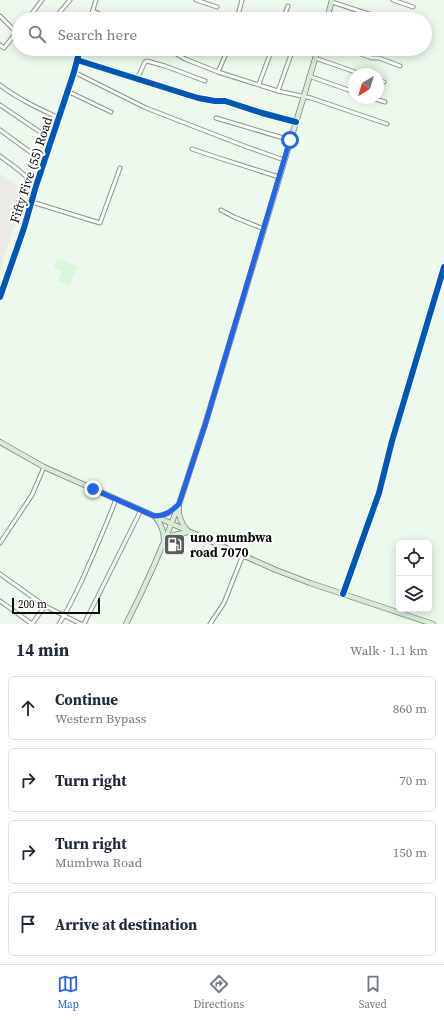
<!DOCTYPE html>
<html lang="en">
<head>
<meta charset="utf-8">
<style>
  :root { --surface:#fff; --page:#f6f6f7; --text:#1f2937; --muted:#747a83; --line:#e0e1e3; --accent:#2563eb }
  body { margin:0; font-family:"Source Serif 4",serif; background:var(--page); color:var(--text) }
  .controls { position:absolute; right:12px; bottom:12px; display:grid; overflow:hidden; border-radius:6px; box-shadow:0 2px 10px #0003 }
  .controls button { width:36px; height:36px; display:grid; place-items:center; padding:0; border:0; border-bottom:1px solid var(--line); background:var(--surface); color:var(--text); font:20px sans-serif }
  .compass { position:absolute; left:348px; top:68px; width:36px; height:36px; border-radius:50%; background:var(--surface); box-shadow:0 2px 10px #0003; rotate:218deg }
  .scale { position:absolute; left:12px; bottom:10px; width:88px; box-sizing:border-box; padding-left:4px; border:2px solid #0a0a0a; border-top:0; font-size:11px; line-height:14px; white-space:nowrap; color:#0a0a0a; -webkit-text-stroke:3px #fff; paint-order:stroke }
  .stop { position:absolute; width:12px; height:12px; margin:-9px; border:3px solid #2563eb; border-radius:50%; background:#fff }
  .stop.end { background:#2563eb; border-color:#fff; box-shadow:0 1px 4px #0008 }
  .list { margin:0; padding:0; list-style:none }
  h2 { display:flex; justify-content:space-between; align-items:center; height:52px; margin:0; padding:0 16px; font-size:17px }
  h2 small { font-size:13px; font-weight:400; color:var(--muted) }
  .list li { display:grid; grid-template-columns:26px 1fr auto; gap:12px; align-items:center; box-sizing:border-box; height:64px; margin:0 8px 8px; padding:0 8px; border:1px solid var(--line); border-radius:6px }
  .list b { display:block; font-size:15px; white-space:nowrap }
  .list p { margin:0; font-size:13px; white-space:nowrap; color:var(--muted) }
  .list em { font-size:13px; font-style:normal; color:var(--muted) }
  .icon { flex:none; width:22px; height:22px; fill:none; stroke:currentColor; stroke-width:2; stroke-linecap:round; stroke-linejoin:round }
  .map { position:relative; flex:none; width:444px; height:624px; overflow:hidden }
  .search { position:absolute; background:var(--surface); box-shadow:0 2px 10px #0003; left:12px; right:12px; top:12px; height:44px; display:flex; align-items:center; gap:10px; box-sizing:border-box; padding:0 14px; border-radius:22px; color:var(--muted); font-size:15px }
  .sheet { height:340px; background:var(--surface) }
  nav { display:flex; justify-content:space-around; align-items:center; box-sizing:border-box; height:56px; border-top:1px solid var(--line); background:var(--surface); font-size:11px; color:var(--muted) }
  nav a { display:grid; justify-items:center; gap:2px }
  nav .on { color:var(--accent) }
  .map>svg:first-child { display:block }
</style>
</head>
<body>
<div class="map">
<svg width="444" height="624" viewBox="0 0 444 624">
  <rect width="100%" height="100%" fill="#ecf9ec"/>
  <path fill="#ebeae4" d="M0 174 27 191 4 255 0 272Z"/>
  <path fill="#d7f7da" d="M57 259 77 266 70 285 59 281 62 271 54 268Z"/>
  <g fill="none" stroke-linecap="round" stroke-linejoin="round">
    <defs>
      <g id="minor">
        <path d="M196 0 217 7"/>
        <path d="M393 0 413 7"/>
        <path d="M332 2 384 19"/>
        <path d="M93 11 111 19"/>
        <path d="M0 16 16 32"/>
        <path d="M28 19 42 0"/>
        <path d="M54 19 70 0"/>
        <path d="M90 19 96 0"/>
        <path d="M237 19 242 0"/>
        <path d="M283 19 288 6"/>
        <path d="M0 45 4 48 19 29"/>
        <path d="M71 49 79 52"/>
        <path d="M168 49 185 59 218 72 228 49"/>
        <path d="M347 49 372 58H379L400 66"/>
        <path d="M315 58 361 74"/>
        <path d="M77 60 198 98 215 101H225L262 113 296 122"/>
        <path d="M74 72 146 108 247 147 284 160"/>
        <path d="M218 72 278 91 311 98 387 124"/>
        <path d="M309 76 354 92"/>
        <path d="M137 79 145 62 147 61 165 66 205 81"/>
        <path d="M378 80 384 82"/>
        <path d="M259 84 272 49"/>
        <path d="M0 85C18 99 38 108 59 118"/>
        <path d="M67 91 111 112"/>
        <path d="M278 91 293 49"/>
        <path d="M372 98 385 102"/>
        <path d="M0 105 52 140"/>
        <path d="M216 118 290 140"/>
        <path d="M0 130 44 162"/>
        <path d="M192 149 219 158 279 177"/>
        <path d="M0 156 20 171 36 186"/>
        <path d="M32 202 100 223 120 168"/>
        <path d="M221 210 234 217 264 229"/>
        <path d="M0 297 24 228 36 186 74 72 80 49"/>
        <path d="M0 543 32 495 44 467"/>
        <path d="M0 574 45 606 81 624"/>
        <path d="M343 594 379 493 392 441 444 267"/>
        <path d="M0 601 32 624 45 606"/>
        <path d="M59 624C68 610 75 595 82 580 94 553 106 526 116 499"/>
        <path d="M84 624 141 510"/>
        <path d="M210 624 224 603 243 555"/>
      </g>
      <g id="primary">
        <path d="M327 19 332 0"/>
        <path d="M0 442 44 467 276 570 310 583 433 624"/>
        <path d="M179 507C178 516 181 523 187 530"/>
        <path d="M157 516C164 516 171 512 176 507"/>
        <path d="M156 518C162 525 164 532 164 541L174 535 188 532"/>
        <path d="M126 624C146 585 164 544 179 504 188 478 196 451 205 425L318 49"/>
      </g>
    </defs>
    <use href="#minor" stroke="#8c928c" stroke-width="5"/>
    <use href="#primary" stroke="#797f79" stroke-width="6"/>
    <use href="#minor" stroke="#fcfefc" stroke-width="3"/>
    <use href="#primary" stroke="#d7ebd6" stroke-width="4.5"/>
    <defs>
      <g id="cycleway">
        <path d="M77 60 198 98 215 101H225L262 113 296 122"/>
        <path d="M0 297 24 228 36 186 74 72 80 49"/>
        <path d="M343 594 379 493 392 441 444 267"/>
      </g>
    </defs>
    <use href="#cycleway" stroke="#fff" stroke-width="8"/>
    <use href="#cycleway" stroke="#0057b8" stroke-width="6"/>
  </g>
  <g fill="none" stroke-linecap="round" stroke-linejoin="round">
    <path stroke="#2563eb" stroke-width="5" d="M93 489 154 516C165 516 171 512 179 504L205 425 290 140"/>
  </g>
  <defs>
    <symbol id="fuel-square" viewBox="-11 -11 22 22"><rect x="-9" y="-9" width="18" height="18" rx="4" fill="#595e59" stroke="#fff"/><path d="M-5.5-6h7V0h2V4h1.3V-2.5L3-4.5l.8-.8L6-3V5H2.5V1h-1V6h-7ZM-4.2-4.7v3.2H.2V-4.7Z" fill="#fff"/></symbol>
  </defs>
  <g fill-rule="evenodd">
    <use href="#fuel-square" x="162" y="532" width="25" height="25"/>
  </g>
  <g text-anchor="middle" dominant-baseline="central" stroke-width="4" stroke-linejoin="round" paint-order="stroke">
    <g font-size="13" fill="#0a0a0a" stroke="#fff">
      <text transform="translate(31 170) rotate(-72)">Fifty Five (55) Road</text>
    </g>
    <g font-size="13" font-weight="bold" fill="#0a0a0a" stroke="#fff" text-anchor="start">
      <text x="190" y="537">uno mumbwa<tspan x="190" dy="15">road 7070</tspan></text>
    </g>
  </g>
</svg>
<div class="controls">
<button><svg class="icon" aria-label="locate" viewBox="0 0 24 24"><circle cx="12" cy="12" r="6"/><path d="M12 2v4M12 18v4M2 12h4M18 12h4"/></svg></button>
<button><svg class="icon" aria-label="layers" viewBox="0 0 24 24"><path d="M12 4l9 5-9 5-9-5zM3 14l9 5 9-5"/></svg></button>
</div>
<svg class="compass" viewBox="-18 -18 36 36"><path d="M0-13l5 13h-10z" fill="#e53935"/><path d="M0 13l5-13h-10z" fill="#747a83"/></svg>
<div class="scale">200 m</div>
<div class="stop" style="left:290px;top:140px"></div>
<div class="stop end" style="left:93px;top:489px"></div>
<div class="search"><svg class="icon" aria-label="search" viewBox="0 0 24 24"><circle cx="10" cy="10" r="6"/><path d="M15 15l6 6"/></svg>Search here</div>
</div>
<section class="sheet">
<h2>14 min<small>Walk · 1.1 km</small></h2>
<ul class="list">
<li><svg class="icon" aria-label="ahead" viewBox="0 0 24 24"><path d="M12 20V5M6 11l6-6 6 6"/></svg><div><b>Continue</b><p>Western Bypass</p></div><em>860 m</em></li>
<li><svg class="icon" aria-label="right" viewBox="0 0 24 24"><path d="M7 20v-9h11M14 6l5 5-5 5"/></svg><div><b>Turn right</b></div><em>70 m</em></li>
<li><svg class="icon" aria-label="right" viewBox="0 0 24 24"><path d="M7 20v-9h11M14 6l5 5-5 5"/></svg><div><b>Turn right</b><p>Mumbwa Road</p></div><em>150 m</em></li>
<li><svg class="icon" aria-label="arrive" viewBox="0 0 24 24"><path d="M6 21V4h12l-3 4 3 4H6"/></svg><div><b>Arrive at destination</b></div></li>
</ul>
</section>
<nav>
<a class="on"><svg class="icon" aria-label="map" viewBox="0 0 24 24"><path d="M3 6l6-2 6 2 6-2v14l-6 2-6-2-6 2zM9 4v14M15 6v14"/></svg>Map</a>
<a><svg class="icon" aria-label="directions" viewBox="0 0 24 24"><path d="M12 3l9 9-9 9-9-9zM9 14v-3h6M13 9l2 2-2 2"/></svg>Directions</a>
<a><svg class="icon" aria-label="saved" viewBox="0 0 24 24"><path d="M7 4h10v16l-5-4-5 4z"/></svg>Saved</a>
</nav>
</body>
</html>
